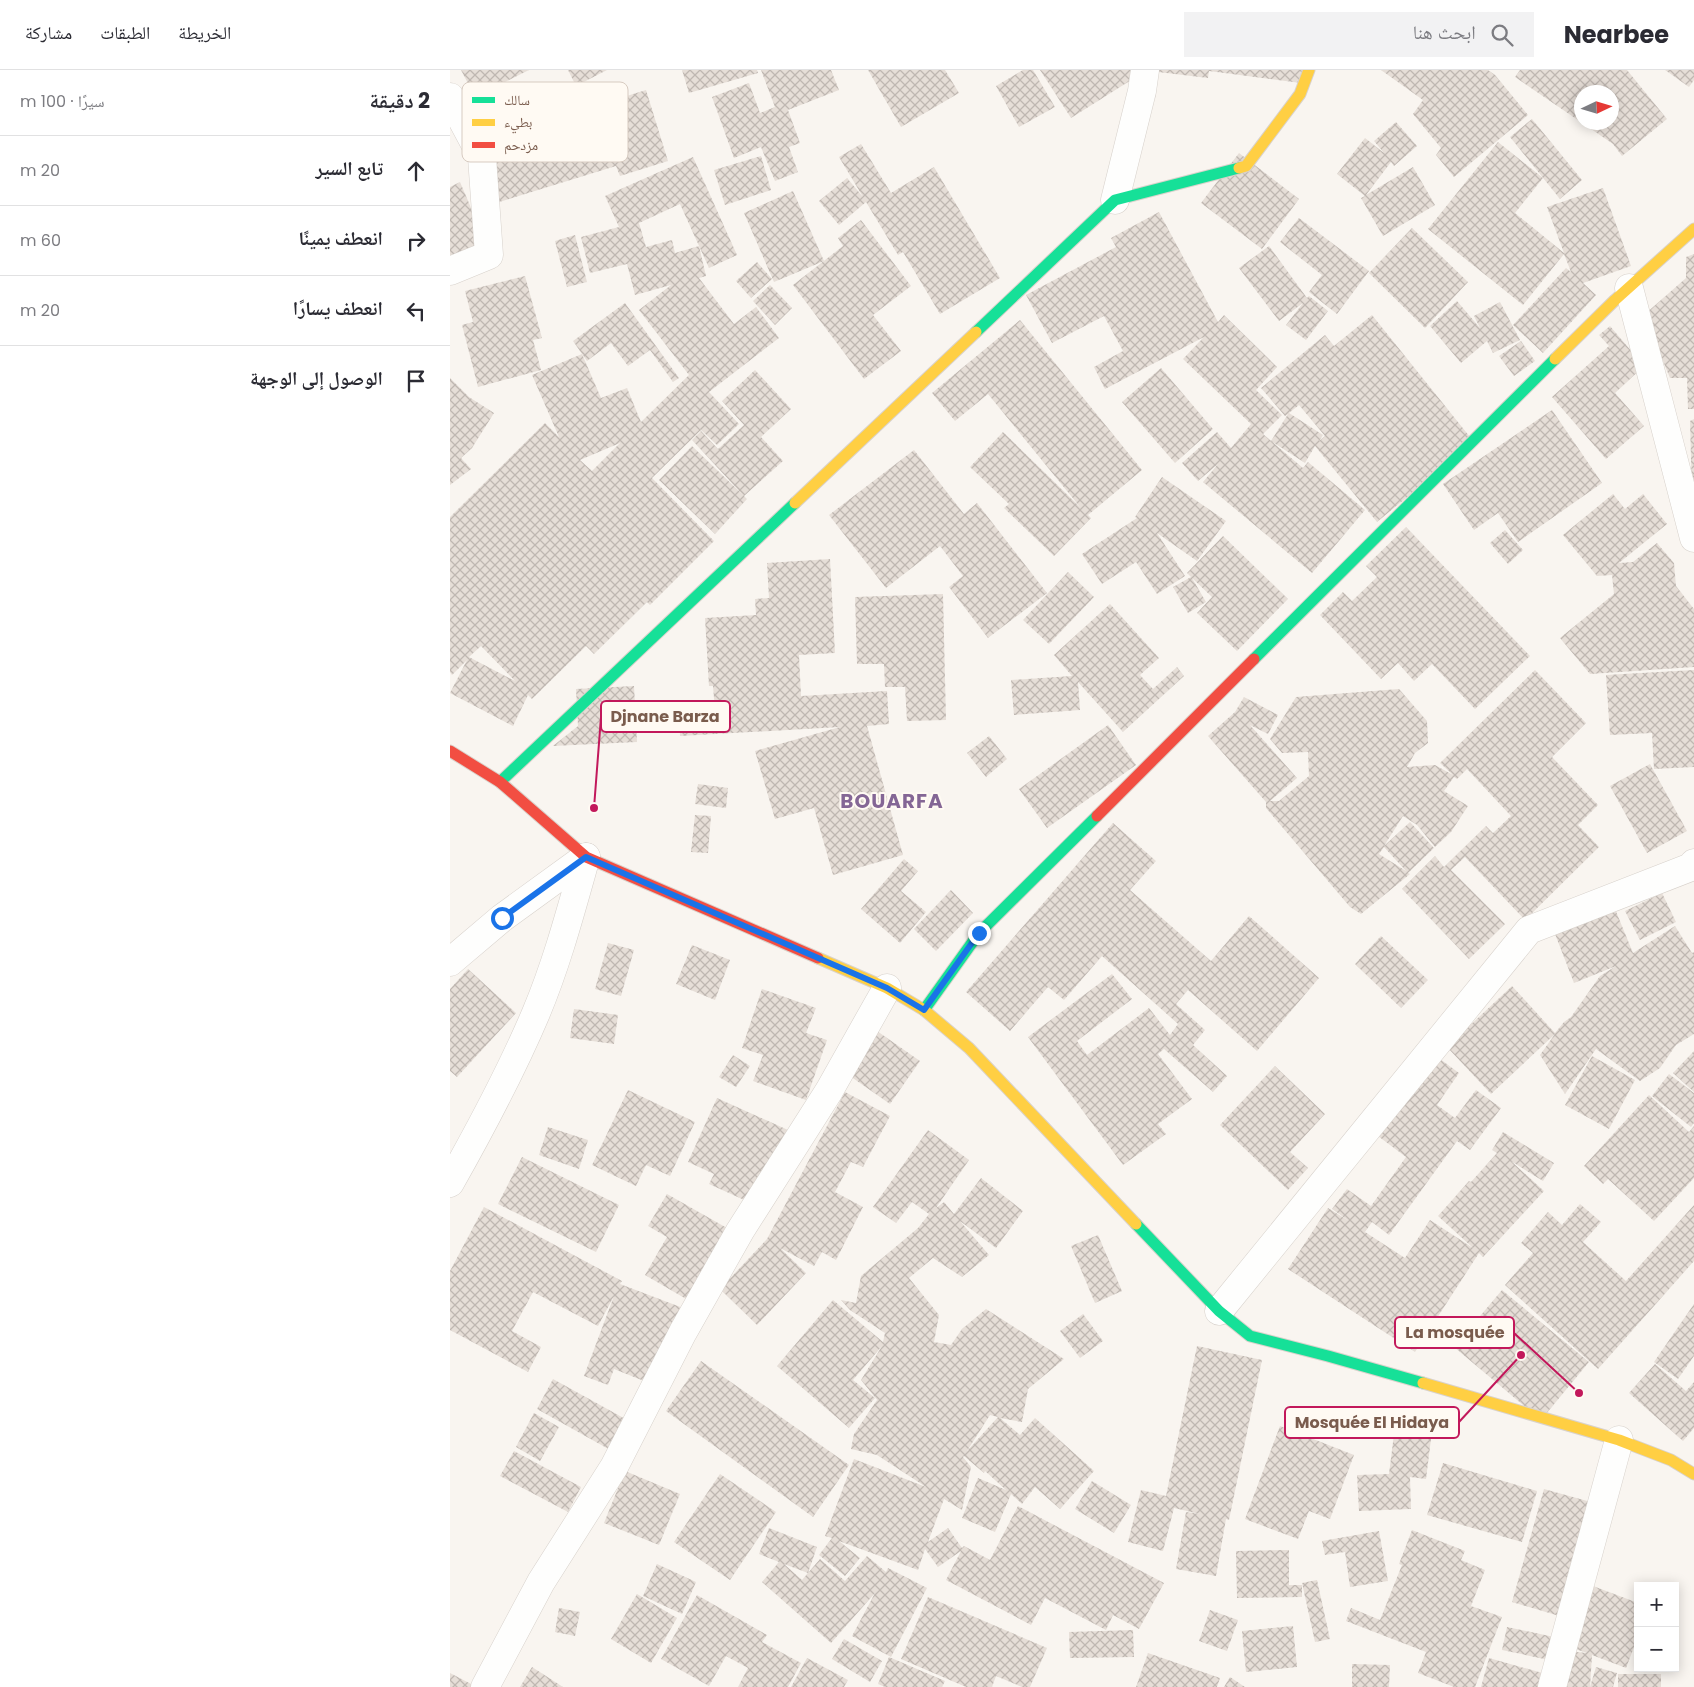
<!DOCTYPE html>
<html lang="ar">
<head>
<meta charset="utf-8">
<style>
  :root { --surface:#fff; --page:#f2f2f3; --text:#2b2b33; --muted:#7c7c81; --line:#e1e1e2 }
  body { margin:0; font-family:Poppins,"Noto Naskh Arabic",sans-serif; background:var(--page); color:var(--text); direction:rtl }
  .controls { position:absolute; right:15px; bottom:15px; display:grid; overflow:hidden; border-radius:0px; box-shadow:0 2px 12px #0003 }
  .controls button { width:45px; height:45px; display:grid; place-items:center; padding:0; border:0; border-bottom:1px solid var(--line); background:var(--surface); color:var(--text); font:25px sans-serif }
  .compass { position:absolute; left:1124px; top:15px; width:45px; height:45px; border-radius:50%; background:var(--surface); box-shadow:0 2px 12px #0003; rotate:86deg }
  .stop { position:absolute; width:15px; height:15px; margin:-11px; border:4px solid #1a73e8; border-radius:50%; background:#fff }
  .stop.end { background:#1a73e8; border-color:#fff; box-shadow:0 1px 5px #0008 }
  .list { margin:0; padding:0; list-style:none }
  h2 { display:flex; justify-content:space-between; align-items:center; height:65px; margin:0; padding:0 20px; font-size:21px }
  h2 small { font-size:16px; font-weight:400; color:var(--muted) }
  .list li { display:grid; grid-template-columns:32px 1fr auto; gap:15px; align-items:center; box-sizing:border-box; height:70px; padding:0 20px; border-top:1px solid var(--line) }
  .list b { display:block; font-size:19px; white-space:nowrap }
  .list em { font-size:16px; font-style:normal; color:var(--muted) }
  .icon { flex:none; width:28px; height:28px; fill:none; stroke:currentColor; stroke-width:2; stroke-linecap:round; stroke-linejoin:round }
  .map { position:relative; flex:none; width:1244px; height:1617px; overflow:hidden; direction:ltr }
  header { display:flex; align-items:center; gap:30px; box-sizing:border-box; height:70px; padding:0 25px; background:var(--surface); border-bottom:1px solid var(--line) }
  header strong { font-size:24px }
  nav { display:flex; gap:28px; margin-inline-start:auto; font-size:18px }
  .search { width:350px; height:45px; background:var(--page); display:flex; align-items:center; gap:12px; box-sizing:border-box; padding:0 18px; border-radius:0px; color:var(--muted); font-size:19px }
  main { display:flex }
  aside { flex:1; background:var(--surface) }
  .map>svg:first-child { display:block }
</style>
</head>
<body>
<header>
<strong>Nearbee</strong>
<div class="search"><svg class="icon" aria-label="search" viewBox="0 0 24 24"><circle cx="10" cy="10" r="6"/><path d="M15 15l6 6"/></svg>ابحث هنا</div>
<nav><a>الخريطة</a><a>الطبقات</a><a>مشاركة</a></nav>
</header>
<main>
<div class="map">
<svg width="1244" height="1617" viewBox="0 0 1244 1617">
  <defs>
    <pattern id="building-cross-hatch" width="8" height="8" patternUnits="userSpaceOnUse" patternTransform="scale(1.25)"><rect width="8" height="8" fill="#e6ded7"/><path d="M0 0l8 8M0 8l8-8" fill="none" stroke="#bfb7b1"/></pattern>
  </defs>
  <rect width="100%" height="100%" fill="#f9f5f0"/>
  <g fill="url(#building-cross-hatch)" fill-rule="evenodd">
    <path d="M11 0H79L25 27Z"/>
    <path d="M118 0H157L126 16Z"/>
    <path d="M232 0H307L308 3 239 23Z"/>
    <path d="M311 0H381L389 20 338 40 350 73 339 77 348 102 325 111 311 77 284 88 262 27 299 13 310 43 325 37Z"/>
    <path d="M418 0H495L509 23 451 57Z"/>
    <path d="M573 0H583L605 37 569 57 546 16Z"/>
    <path d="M590 0H681L686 7 621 48Z"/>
    <path d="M692 0H853L851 13 759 1 758 8 708 2 705 29 689 28Z"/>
    <path d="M931 0H1038L1045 5 1078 45 1004 107 986 85 991 78 963 44 973 30Z"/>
    <path d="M1070 0H1177L1217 49 1172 86 1163 74 1065 7ZM1132 22H1162V52H1132Z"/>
    <path d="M1215 0H1244V10L1239 17Z"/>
    <path d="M196 20 218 91 170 106 166 96 46 133 18 41 73 23 84 55Z"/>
    <path d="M1082 49 1132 110 1110 129 1060 67Z"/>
    <path d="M946 52 967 76 944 96 941 92 916 125 963 97 985 135 933 166 911 128 915 126 887 104 915 68 934 83 924 71Z"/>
    <path d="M1048 72 1093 108 1065 143 1114 183 1097 137 1153 118 1181 196 1133 213 1146 225 1093 283 1063 255 1116 198 1121 202 1114 184 1073 235 978 159Z"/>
    <path d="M411 74 441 123 484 97 550 208 490 244 453 182 448 185 416 132 389 155 369 131 397 108 413 127 389 87Z"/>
    <path d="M789 83 849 129 812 179 751 133Z"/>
    <path d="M311 86 321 120 275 135 264 100Z"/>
    <path d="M243 87 287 185 259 198 230 134 189 153 196 177 222 170 225 183 249 176 256 206 249 208 284 254 306 237 329 268 259 322 289 354 267 375 248 357 251 360 202 408 264 471 200 535 197 532 144 584 136 576 82 629 78 625 63 656 0 623 17 590 2 605 0 602V447L95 353 109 367 82 305 132 284 151 328 177 318 191 352 239 305 189 240 221 215 185 225 177 194 140 203 131 167 169 157 155 126ZM170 373 142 401 130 390ZM31 576 65 611 19 587Z"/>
    <path d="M10 112 36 173 0 188V117Z"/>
    <path d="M343 121 374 191 324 212 294 143Z"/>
    <path d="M709 142 768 252 774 245 827 297 806 320 832 345 813 364 853 398 858 392 915 440 862 503 753 412 768 394 748 411 732 393 767 362 781 378 801 354 733 289 754 267 655 319 644 297 673 281 654 246 602 273 576 225 666 177 661 168Z"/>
    <path d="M849 148 919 201 887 244 859 222 872 205 830 172Z"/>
    <path d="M411 150 461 216 423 245 451 281 414 309 343 215 393 176 388 168Z"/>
    <path d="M962 158 1018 212 975 258 919 203Z"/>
    <path d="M125 165 137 212 117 217 105 171Z"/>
    <path d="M819 176 857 228 859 226 878 241 856 270 836 255 853 233 829 251 789 198Z"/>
    <path d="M1244 184V339H1238L1237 308H1220L1194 245 1236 208V187Z"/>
    <path d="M307 192 322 209 301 228 286 211Z"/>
    <path d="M75 206 92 268 83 270 91 300 28 317 12 255 23 252 15 221Z"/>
    <path d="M320 215 342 238 325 255 303 231Z"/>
    <path d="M1007 231 1030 258 1024 246 1050 232 1070 270 1043 283 1037 271 1011 293 980 256Z"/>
    <path d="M175 233 229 308 223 312 200 280 178 296 161 273 137 291 123 271Z"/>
    <path d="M922 245 1024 372 927 452 865 376 855 393 821 371 838 344 835 346 811 318 875 265 884 276ZM849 335 875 366 869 371 873 365 839 343Z"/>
    <path d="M570 250 692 400 638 445 641 448 604 486 554 438 559 434 520 397 553 362 630 437 538 324 505 351 482 323Z"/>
    <path d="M1160 256 1194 296 1165 323 1194 356 1156 389 1102 327 1159 276 1149 265Z"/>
    <path d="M1071 271 1085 291 1064 306 1049 286Z"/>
    <path d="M711 298 763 359 725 393 672 332Z"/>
    <path d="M305 300 341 339 311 367 333 391 294 426 297 429 265 464 209 410 242 376 292 424 242 370 251 361 268 379 294 355 272 331Z"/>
    <path d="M0 308 19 327 44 343 22 378 11 388 21 399 0 415Z"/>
    <path d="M1102 340 1152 413 1068 472 1048 443 1024 460 993 414Z"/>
    <path d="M1244 349V428H1242L1240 351Z"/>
    <path d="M464 380 514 444 527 433 597 523 538 568 499 517 513 506 490 476 436 518 379 445Z"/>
    <path d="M712 407 776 451 747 491 707 463 735 506 707 524 686 492 652 514 632 484 687 448 685 447Z"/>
    <path d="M1163 424 1175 439 1193 424 1217 454 1169 493 1183 492 1207 473 1224 493 1226 516 1244 539V597L1140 604 1110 568 1164 524 1162 505 1147 506 1113 465Z"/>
    <path d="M956 457 1080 586 1025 639 982 594 964 611 948 593 931 609 870 545 893 522 902 531 927 507 916 496Z"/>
    <path d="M1055 460 1073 480 1058 494 1040 473Z"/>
    <path d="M773 466 838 529 787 581 747 543 762 527 742 508 756 532 738 543 723 517 741 507 737 503Z"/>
    <path d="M380 489 385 583 349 585 351 626 437 621 439 654 417 656 453 785 383 805 364 738 325 749 305 681 390 657 230 666 229 642 265 640 263 616H259L255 548 306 545 305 529 319 528 317 493Z"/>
    <path d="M618 502 644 527 599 574 573 550Z"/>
    <path d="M493 524 496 650 457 651 455 617H435L434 594H407L405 527Z"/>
    <path d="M660 534 709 588 690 605 703 619 727 597 734 606 673 662 628 612 630 640 564 645 561 610 622 606 604 585Z"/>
    <path d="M1085 600 1136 653 1102 687 1148 735 1128 755 1149 777 1075 850 1015 787 1001 800 1055 854 1019 889 952 819 985 786 994 797 1036 756 1043 763 1061 746 1017 699 1007 709 1004 707 994 721 1018 736 1001 762 985 777 967 755 953 746 934 776 960 752 984 778 958 803 960 804 911 844 900 837 816 738V732L758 666 785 642 794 627 828 645 818 664 800 655 847 708 820 731H829L859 706 858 682 832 683 820 669 846 627 949 619 977 651 978 673 965 683 957 697 985 695 1003 705 990 693ZM934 777 956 801 929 784Z"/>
    <path d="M1244 600V697L1204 699 1202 663 1160 665 1156 605Z"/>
    <path d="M184 616 187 672 103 676 128 656 126 619Z"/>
    <path d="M658 655 686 695 597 758 569 719Z"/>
    <path d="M539 666 557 689 536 707 517 683Z"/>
    <path d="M1200 694 1237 761 1197 783 1160 716Z"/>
    <path d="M248 714 278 718 276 738 245 734Z"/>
    <path d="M245 745 261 746 258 783 241 782Z"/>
    <path d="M663 753 706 791 680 820 761 891 799 846 869 908 807 981 738 920 726 934 755 960 743 975 777 1006 763 1022 714 979 708 984 742 1029 708 1054 716 1064 673 1095 578 967 662 904 682 929 627 971 637 985 699 938 720 965 728 954 652 886 614 930 598 917 560 961 516 922Z"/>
    <path d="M454 789 468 801 451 821 476 842 450 873 411 839Z"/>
    <path d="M501 820 523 843 486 881 464 859Z"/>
    <path d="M1212 823 1226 852 1190 870 1175 841Z"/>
    <path d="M1165 839 1183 883 1225 856 1242 883 1244 882V964L1226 975 1210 998 1190 1011 1146 979 1115 1024 1090 985 1105 964 1041 1024 997 977 1062 916 1105 963 1114 952 1121 947 1150 906 1166 896 1124 913 1105 864Z"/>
    <path d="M931 866 978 910 951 938 905 894Z"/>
    <path d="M158 873 184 880 171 926 145 919Z"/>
    <path d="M242 875 280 890 265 930 226 914Z"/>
    <path d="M18 899 66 943 7 1007 0 1001V919Z"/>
    <path d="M312 919 366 938 356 963 377 970 356 1030 303 1011 313 985 292 978Z"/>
    <path d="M124 939 168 945 164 974 120 968Z"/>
    <path d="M427 961 470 991 440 1034 397 1004Z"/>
    <path d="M1244 981V1022L1223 1003Z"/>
    <path d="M283 985 300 996 286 1017 269 1007Z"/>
    <path d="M986 986 1009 1003 987 1035 1005 1048 1026 1020 1051 1038 1020 1080 1007 1071 939 1165 922 1152 915 1162 955 1188 980 1150 1023 1178 988 1146 1019 1111 1021 1112 1047 1083 1042 1080 1053 1062 1104 1093 1093 1111 1061 1091 1094 1121 1033 1187 1029 1183 965 1282 838 1199 878 1138 899 1151 882 1139 897 1119 921 1136 956 1087 928 1066Z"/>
    <path d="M1142 986 1185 1010 1159 1059 1115 1035Z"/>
    <path d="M825 996 875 1044 840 1082 858 1098 838 1120 770 1055Z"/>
    <path d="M1219 1004 1244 1023V1053L1241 1057 1202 1026Z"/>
    <path d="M178 1020 245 1052 220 1106 196 1095 186 1116 142 1095Z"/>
    <path d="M395 1022 440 1046 413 1097 401 1092 385 1122 413 1137 386 1190 372 1182 364 1196 330 1178 356 1203 307 1255 270 1219 317 1169Z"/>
    <path d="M1199 1025 1239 1062 1244 1056V1108L1204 1151 1158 1109 1153 1114 1134 1096Z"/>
    <path d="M267 1028 338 1060 303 1134 259 1114 264 1104 238 1092Z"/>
    <path d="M98 1057 138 1070 129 1099 89 1085Z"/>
    <path d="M478 1060 519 1090 486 1138 494 1132 504 1144 531 1108 573 1141 546 1178 510 1151 539 1185 512 1207 483 1188 459 1208 489 1245 484 1272 501 1275 512 1259 536 1239 614 1289 578 1319 572 1352 550 1348 570 1365 585 1348 644 1401 610 1439 585 1417 572 1434 561 1424 545 1462 512 1448 528 1408 556 1420 535 1401 534 1403 514 1386 513 1387 521 1397 512 1440 494 1429 478 1472 498 1458 512 1478 514 1476 540 1490 568 1436 714 1513 689 1559 663 1545 656 1560 595 1528 581 1555 496 1510 511 1481 488 1497 475 1479 468 1500 389 1471 410 1488 395 1506 369 1485 382 1468 375 1466 404 1389 476 1417 427 1385 401 1379 404 1364 427 1330 428 1331 411 1310 432 1276 403 1310 425 1328 399 1358 327 1296 383 1230 433 1272 435 1263 400 1240 391 1230 406 1233 411 1206 468 1158 479 1144 462 1132 446 1153 423 1137ZM540 1345 548 1347 517 1381Z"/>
    <path d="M72 1087 169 1135 146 1182 48 1134Z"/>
    <path d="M217 1124 284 1162 243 1233 195 1205 217 1167 198 1156Z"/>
    <path d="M1130 1134 1151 1152 1133 1172 1176 1211 1244 1135V1191L1148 1299 1055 1215 1083 1183 1071 1173 1098 1142 1112 1155Z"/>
    <path d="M34 1137 172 1211 170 1214 233 1238 204 1315 164 1299 158 1315 134 1306 164 1226 148 1256 83 1222 62 1261 91 1277 78 1302 0 1260V1201Z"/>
    <path d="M648 1165 672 1221 645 1233 621 1176Z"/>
    <path d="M1052 1220 1139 1292 1091 1350 1004 1277Z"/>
    <path d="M1244 1234V1286L1228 1309 1204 1292Z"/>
    <path d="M633 1244 653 1271 630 1288 610 1261Z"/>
    <path d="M747 1276 812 1290 779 1450 776 1449 766 1506 726 1499 736 1442 750 1444 724 1438 713 1481 678 1472 691 1420 716 1426Z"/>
    <path d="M251 1291 399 1395 363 1447 216 1341Z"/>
    <path d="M1205 1294 1236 1321 1244 1312V1358L1233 1371 1179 1323Z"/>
    <path d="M103 1309 179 1351 162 1381 87 1339Z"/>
    <path d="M84 1343 109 1357 90 1391 66 1377Z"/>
    <path d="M830 1356 904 1385 880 1449 859 1441 848 1469 795 1449Z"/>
    <path d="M945 1356 982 1361 976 1409 960 1407 961 1439 909 1441 907 1405 939 1404Z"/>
    <path d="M64 1381 131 1417 118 1442 50 1406Z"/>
    <path d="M993 1393 1087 1421 1072 1472 977 1445Z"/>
    <path d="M175 1401 230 1424 209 1475 154 1453Z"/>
    <path d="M270 1404 326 1442 280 1510 224 1472Z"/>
    <path d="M642 1411 681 1435 664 1463 625 1439Z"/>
    <path d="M1094 1419 1148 1434 1116 1548 1062 1532Z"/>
    <path d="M319 1458 367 1477 358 1503 334 1494 352 1510 370 1489 395 1511 417 1486 436 1502 438 1498 477 1518 441 1587 402 1566 425 1523 381 1573 312 1512 329 1492 309 1484Z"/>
    <path d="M962 1460 1015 1481 1011 1490 1035 1500 1021 1536 1052 1547 1025 1617H1004L968 1603 976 1582 896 1551 901 1538 930 1550 952 1495 949 1494Z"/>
    <path d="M929 1461 938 1511 900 1517 895 1482 875 1485 872 1471Z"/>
    <path d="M839 1480V1515H852V1527L787 1528 786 1481Z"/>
    <path d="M207 1494 246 1512 232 1544 193 1526Z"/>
    <path d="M867 1510 880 1569 865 1572 852 1513Z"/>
    <path d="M1143 1516 1188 1533V1567L1176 1598 1142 1585 1140 1617H1114L1116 1581 1137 1583 1120 1577Z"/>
    <path d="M187 1524 227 1548 201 1593 161 1569Z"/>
    <path d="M247 1525 317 1565 312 1572 351 1593 338 1617H288L298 1598 276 1586 259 1616 211 1589Z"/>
    <path d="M478 1527 597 1578 580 1617H572L546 1606 542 1617H516L451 1589Z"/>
    <path d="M109 1538 130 1542 125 1566 105 1562Z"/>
    <path d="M760 1540 788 1550 777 1581 749 1571Z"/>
    <path d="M843 1556 847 1597 796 1602 792 1561Z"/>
    <path d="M1057 1557 1104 1567 1099 1590 1052 1580Z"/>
    <path d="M683 1560 684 1587 620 1588 619 1562Z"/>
    <path d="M394 1569 432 1591 420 1612 382 1589Z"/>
    <path d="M698 1583 770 1608 767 1617H686Z"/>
    <path d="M439 1587 495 1611 492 1617H435L428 1614Z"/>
    <path d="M357 1588 398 1610 394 1617H341Z"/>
    <path d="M1039 1588 1096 1604 1093 1617H1031Z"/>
    <path d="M902 1594 940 1595 939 1617H902Z"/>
    <path d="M82 1597 113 1617H70Z"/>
    <path d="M1146 1597 1167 1603 1163 1617H1140Z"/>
    <path d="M0 1603 23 1615 22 1617H0Z"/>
    <rect x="1168" y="1604" width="43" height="13"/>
    <path d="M780 1607 795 1617H774Z"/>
  </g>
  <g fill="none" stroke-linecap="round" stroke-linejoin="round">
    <defs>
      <g id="street">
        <path d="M0 27 32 87 39 185 0 201"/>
        <path d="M665 130 692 21 695 0"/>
        <path d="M1179 218 1244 468"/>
        <path d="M0 892 52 848 136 787"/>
        <path d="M0 1113C31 1058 61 1002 86 943 107 893 121 840 136 787"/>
        <path d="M769 1241 1079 860 1241 797 1244 793"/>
        <path d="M35 1617 91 1512 164 1397 233 1262 290 1161 379 1021 437 918"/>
        <path d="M1102 1617 1169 1370"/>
      </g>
      <g id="fast">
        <path d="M526 262 665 130 789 98"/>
        <path d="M804 589 1105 289"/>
        <path d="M50 712 345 433"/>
        <path d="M474 940 529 863 647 746"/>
        <path d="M686 1154 769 1241 800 1266 878 1286 973 1313"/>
      </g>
      <g id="slow">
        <path d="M789 98 796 96 850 24 859 0"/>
        <path d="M1105 289 1165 230 1244 159"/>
        <path d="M345 433 526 262"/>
        <path d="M368 888 437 918 474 940 519 978 686 1154"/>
        <path d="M973 1313 1169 1370 1221 1390 1244 1404"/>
      </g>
      <g id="jam">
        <path d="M0 681 50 712 136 787 368 888"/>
        <path d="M647 746 804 589"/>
      </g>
    </defs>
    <use href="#street" stroke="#d7d1cb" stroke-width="29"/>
    <use href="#fast" stroke="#d9d2cb" stroke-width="13"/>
    <use href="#slow" stroke="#d9d2cb" stroke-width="13"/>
    <use href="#jam" stroke="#d9d2cb" stroke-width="13"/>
    <use href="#street" stroke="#fefefd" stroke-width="28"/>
    <use href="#fast" stroke="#16e098" stroke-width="11"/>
    <use href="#slow" stroke="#ffcf43" stroke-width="11"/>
    <use href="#jam" stroke="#f24e42" stroke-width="11"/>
  </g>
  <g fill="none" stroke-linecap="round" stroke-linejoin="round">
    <path stroke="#1a73e8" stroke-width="6" d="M52 848 136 787 437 918 474 940 529 863"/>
  </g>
  <g text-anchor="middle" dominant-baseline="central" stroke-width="4" stroke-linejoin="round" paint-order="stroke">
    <g font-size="20" font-weight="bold" letter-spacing="1" fill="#846695" stroke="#fffaf3">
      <text x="442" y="731">BOUARFA</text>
    </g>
  </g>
  <rect x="12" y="12" width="166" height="80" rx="8" fill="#fffaf3" stroke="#d7cbc1" stroke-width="1"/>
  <rect x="22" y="27" width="23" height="6" fill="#16e098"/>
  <rect x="22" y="49" width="23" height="7" fill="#ffcf43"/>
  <rect x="22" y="72" width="23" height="6" fill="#f24e42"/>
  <g font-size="14" fill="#7a5c4d">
    <text x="54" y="35">سالك</text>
    <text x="54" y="57">بطيء</text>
    <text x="54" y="80">مزدحم</text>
  </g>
  <path fill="none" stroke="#c2185b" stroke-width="2" d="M144 738L151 647M1129 1323L1064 1263M1071 1285L1009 1352"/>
  <g fill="#c2185b" stroke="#fffaf3" stroke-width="2">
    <circle cx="144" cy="738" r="5"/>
    <circle cx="1129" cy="1323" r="5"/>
    <circle cx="1071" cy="1285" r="5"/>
  </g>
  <g fill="#fffaf3" stroke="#c2185b" stroke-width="2">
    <rect x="151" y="631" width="129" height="31" rx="5"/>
    <rect x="945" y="1247" width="119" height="31" rx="5"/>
    <rect x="835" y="1337" width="174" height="31" rx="5"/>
  </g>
  <g font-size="16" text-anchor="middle" font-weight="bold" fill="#7a5c4d">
    <text x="215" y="652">Djnane Barza</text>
    <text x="1005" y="1268">La mosquée</text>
    <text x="922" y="1358">Mosquée El Hidaya</text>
  </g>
</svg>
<div class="controls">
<button>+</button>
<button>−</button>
</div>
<svg class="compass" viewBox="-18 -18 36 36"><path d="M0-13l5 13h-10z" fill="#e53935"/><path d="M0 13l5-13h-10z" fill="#7c7c81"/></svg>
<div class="stop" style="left:52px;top:848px"></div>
<div class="stop end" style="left:529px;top:863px"></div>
</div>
<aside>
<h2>2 دقيقة<small>سيرًا · 100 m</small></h2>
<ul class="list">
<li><svg class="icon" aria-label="ahead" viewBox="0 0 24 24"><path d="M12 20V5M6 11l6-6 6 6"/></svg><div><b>تابع السير</b></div><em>20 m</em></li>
<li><svg class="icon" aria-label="right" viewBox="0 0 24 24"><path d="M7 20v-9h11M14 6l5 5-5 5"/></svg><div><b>انعطف يمينًا</b></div><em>60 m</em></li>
<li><svg class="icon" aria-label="left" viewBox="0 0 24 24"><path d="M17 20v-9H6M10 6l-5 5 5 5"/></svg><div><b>انعطف يسارًا</b></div><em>20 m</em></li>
<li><svg class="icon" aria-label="arrive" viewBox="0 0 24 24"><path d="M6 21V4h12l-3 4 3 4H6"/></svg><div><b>الوصول إلى الوجهة</b></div></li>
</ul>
</aside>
</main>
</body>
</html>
